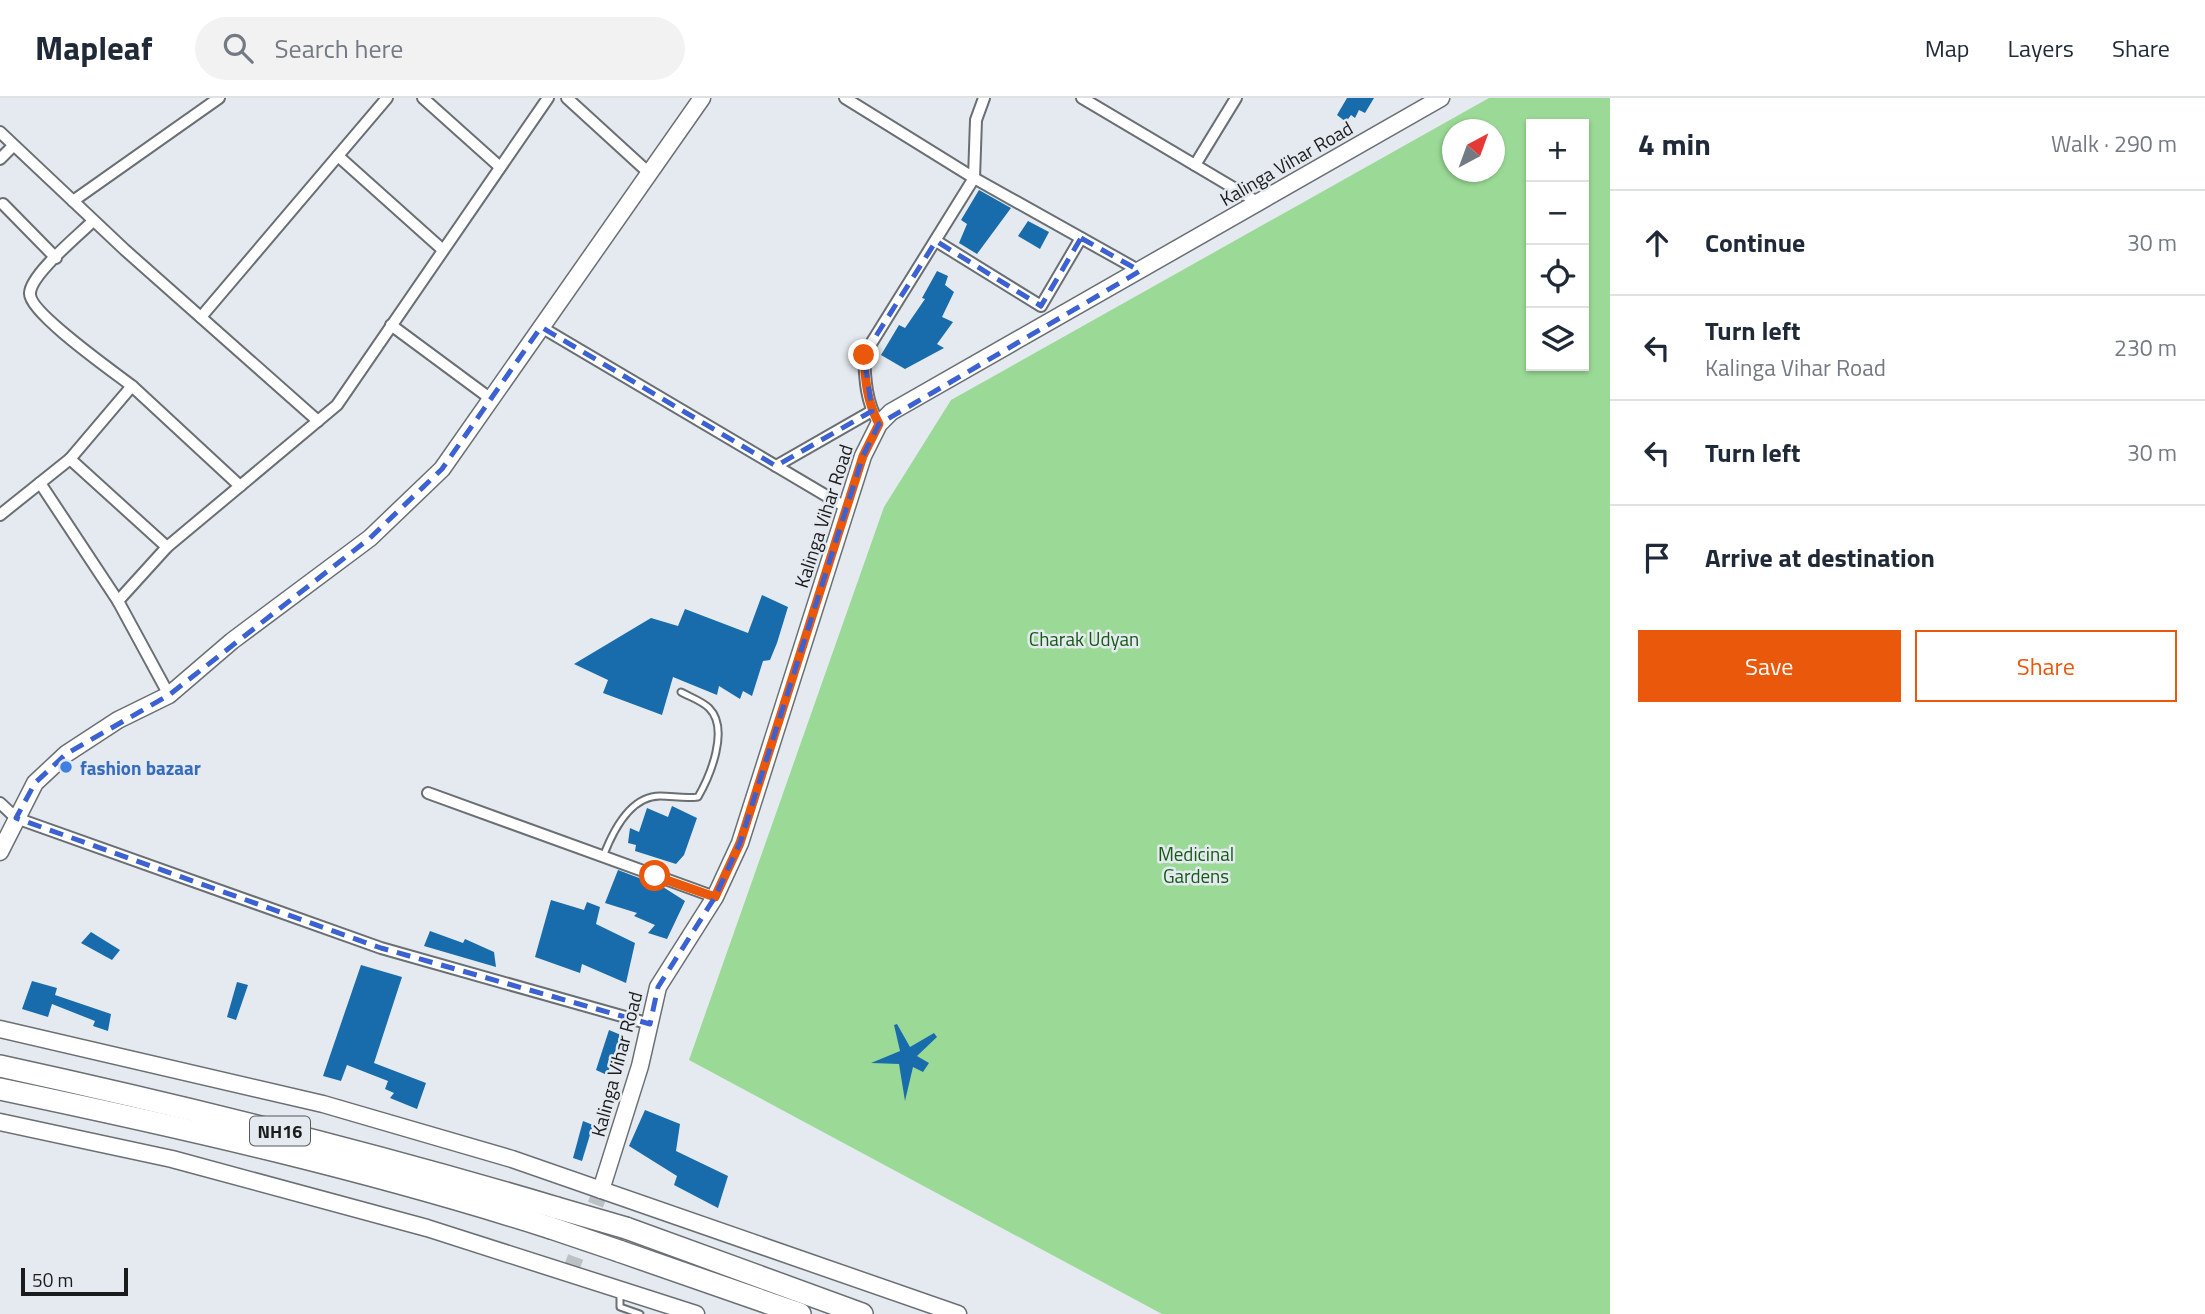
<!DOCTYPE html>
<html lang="en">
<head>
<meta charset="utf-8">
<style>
  :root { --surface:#fff; --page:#f2f2f3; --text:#1f2937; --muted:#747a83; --line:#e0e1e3; --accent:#ea580c }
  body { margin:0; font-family:"Titillium Web",sans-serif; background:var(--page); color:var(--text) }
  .controls { position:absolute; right:21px; top:21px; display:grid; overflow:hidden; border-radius:0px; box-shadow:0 2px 5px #0004 }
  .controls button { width:63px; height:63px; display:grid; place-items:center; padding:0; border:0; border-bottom:2px solid var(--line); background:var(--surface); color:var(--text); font:35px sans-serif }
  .compass { position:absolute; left:1442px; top:21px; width:63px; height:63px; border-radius:50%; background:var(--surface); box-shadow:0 2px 5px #0004; rotate:41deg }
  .scale { position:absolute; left:21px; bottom:18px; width:107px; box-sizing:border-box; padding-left:7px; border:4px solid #1a1b1d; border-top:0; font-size:19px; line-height:24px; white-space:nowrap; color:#1a1b1d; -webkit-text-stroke:5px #e4eaef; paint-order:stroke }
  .stop { position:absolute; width:21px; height:21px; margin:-16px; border:5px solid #ea580c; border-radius:50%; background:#fff }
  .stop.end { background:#ea580c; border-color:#fff; box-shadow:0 2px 7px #0008 }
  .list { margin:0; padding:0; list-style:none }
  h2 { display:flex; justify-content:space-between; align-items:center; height:91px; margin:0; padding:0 28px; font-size:30px }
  h2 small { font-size:23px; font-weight:400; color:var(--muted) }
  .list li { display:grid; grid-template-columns:46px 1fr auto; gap:21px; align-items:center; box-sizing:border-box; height:105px; padding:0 28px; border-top:2px solid var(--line) }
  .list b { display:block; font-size:26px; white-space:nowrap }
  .list p { margin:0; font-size:23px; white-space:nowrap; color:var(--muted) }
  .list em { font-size:23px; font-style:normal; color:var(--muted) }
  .actions { display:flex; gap:14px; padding:21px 28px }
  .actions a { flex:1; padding:16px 0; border:2px solid var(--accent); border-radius:0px; text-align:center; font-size:24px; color:var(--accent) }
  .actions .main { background:var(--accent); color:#fff }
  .icon { flex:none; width:38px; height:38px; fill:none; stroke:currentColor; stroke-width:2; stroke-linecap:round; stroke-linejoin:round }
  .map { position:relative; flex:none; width:1610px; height:1216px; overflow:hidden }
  header { display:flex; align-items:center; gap:42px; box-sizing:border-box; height:98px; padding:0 35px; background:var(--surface); border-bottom:2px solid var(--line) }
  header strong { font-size:33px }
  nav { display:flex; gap:38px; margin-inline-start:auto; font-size:24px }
  .search { width:490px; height:63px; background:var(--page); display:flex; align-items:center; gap:18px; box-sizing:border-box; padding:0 24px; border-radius:38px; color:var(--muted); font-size:26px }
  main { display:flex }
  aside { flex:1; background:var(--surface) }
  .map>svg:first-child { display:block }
</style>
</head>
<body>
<header>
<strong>Mapleaf</strong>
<div class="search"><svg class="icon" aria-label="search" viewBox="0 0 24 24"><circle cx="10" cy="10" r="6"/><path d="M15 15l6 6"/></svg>Search here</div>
<nav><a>Map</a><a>Layers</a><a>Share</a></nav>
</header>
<main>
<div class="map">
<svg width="1610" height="1216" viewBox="0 0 1610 1216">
  <rect width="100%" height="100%" fill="#e4eaef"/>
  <path fill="#9bda96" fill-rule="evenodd" d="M1489 0H1610V1216H1162L689 962 884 409 951 302ZM1531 26H1584V268H1531ZM1452 32H1494V74H1452Z"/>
  <g fill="#196cac">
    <path d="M1347 0H1374L1365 15 1359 12 1355 20 1351 17 1346 24 1337 17Z"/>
    <path d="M979 92 1011 110 977 156 959 145 967 126 961 122Z"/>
    <path d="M1028 123 1049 134 1040 151 1018 138Z"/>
    <path d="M937 173 948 178 945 187 954 194 942 219 953 224 937 246 944 250 905 271 881 257 899 227 905 230 925 201 922 200Z"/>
    <path d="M762 497 788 509 777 545 770 562 763 563 752 598 743 593 740 601 719 588 717 597 673 579 662 617 603 595 608 582 574 566 651 520 678 528 685 511 748 535Z"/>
    <path d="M672 708 697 720 684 757 676 766 635 753 636 747 628 745 630 730 639 734 647 710 668 719Z"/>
    <path d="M618 772 663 789 685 803 667 841 648 835 655 827 634 818 637 815 605 805Z"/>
    <path d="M551 802 584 812 587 804 600 809 596 826 635 845 626 885 582 866 580 875 535 859Z"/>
    <path d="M430 833 463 845 465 841 494 854 496 869 424 848Z"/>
    <path d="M91 834 120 852 112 862 81 845Z"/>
    <path d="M361 867 402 879 374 965 426 985 417 1011 390 1000 394 995 385 991 388 983 347 967 341 983 323 978Z"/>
    <path d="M32 883 57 890 55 897 111 916 108 933 93 928 95 923 52 906 48 919 22 911Z"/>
    <path d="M237 884 248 887 236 922 227 919Z"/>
    <path d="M897 926 910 949 934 935 937 939 917 958 929 965 923 974 913 969 905 1003 899 966 871 965 900 953 894 927Z"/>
    <path d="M609 932 621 937 607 977 596 972Z"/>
    <path d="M645 1012 680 1026 676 1053 728 1078 718 1110 674 1087 677 1078 629 1048Z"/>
    <path d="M583 1023 593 1027 582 1063 573 1060Z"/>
  </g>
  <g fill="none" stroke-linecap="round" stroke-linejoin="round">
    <path stroke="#bcc1c5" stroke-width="16" stroke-dasharray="16 8" stroke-linecap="butt" d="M570 1174 601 1092"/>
    <defs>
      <g id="lane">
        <path d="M603 759C612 735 629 698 660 698 673 698 684 701 698 699 710 678 730 631 709 610 702 603 690 599 681 594"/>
        <path d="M620 1195V1209L640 1216"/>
      </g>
      <g id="street">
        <path d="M423 0 500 69"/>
        <path d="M567 0 649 75"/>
        <path d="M845 0 974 80 1140 173"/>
        <path d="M1082 0 1259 105"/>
        <path d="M0 34 125 152 318 323"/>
        <path d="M338 58 443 152"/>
        <path d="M0 61 13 48"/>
        <path d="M1195 67 1236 0"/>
        <path d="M73 103 219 0"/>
        <path d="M3 106 56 160"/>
        <path d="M93 123C79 137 31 176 30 195 28 214 114 274 132 288"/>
        <path d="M936 143 1041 208 1081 140"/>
        <path d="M201 219 387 0"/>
        <path d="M391 227 491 301"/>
        <path d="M541 229 847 410"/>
        <path d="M879 326C866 304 865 282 864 257L974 80 976 22 984 0"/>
        <path d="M70 361 132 288 240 388"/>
        <path d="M776 368 872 313"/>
        <path d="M0 417 40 385"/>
        <path d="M167 449 70 361 40 385 118 503 169 597"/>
        <path d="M118 503 167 449 337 307 548 0"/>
        <path d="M428 695 715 799"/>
        <path d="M0 705 16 720 381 850 650 926"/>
      </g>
      <g id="secondary">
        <path d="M0 754 35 685 66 656 118 622 169 597 232 543 370 440 442 371 702 0"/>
        <path d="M0 931 323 1006 512 1061 958 1216"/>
        <path d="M0 1024 172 1061 427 1130 696 1216"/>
        <path d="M601 1092 640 968 658 889 715 799 740 745 863 358 879 326 891 314 1441 0"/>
      </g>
      <g id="highway">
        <path d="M0 968C188 1009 373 1055 557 1110"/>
        <path d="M0 991C186 1030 370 1072 551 1130"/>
        <path d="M626 1130 862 1216"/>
        <path d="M619 1153 800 1216"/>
      </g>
    </defs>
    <use href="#lane" stroke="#6a6f74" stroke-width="9"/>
    <use href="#street" stroke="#6a6f74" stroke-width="14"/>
    <use href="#secondary" stroke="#6a6f74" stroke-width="19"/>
    <use href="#highway" stroke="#6a6f74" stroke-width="24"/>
    <use href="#lane" stroke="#fff" stroke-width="5"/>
    <use href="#street" stroke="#fff" stroke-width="10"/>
    <use href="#secondary" stroke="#fff" stroke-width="16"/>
    <use href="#highway" stroke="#fff" stroke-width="21"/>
    <defs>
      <g id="highway-bridge">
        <path d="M557 1110 626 1130"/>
        <path d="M551 1130 619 1153"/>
      </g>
    </defs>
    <use href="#highway-bridge" stroke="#6a6f74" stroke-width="24" stroke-linecap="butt"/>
    <use href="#highway-bridge" stroke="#fff" stroke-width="21"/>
  </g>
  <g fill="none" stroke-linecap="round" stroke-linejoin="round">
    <path stroke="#ea580c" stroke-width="9" d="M655 778 715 799 740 745 863 358 879 326C867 304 865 282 864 257"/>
  </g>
  <path fill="none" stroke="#3b61d2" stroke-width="5" stroke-dasharray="14 9" stroke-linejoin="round" d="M1081 140 1140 173 879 326 863 358 740 745 715 799 658 889 650 926 381 850 16 720 35 685 66 656 169 597 370 440 442 371 541 229 776 368 872 313 864 257 936 143 1041 208Z"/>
  <circle fill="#3f7fe0" stroke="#e4eaef" stroke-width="2.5" cx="66" cy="669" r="7"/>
  <g text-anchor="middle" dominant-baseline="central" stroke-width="5" stroke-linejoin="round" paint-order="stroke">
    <rect fill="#e4eaef" stroke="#57595c" stroke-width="2" x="250" y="1018.5" width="60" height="29" rx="5"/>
    <g font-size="18" font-weight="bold" fill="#1a1b1d">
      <text x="280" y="1033">NH16</text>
    </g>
    <g font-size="19" fill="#1a1b1d" stroke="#e4eaef">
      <text transform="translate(1286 65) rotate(-30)">Kalinga Vihar Road</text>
      <text transform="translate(823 418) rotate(-72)">Kalinga Vihar Road</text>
      <text transform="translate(616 966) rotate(-75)">Kalinga Vihar Road</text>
    </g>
    <g font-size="19" fill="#145a12" stroke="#e4eaef">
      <text x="1084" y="540">Charak Udyan</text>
      <text x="1196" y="755">Medicinal<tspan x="1196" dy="22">Gardens</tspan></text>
    </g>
    <g font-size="19" font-weight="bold" fill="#366cbe" stroke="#e4eaef" text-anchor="start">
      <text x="80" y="669">fashion bazaar</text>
    </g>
  </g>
</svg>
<div class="controls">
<button>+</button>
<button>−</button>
<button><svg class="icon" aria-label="locate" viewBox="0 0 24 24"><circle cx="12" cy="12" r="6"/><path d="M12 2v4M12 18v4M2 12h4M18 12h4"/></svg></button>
<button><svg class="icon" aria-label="layers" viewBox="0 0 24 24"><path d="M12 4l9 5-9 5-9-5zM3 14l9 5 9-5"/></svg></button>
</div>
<svg class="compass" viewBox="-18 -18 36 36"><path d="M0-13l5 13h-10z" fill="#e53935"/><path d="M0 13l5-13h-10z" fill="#747a83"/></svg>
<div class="scale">50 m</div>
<div class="stop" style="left:655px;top:778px"></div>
<div class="stop end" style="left:864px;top:257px"></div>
</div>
<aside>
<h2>4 min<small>Walk · 290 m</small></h2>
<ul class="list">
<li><svg class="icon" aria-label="ahead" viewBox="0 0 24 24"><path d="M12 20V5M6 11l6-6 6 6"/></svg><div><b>Continue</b></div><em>30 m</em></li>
<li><svg class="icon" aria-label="left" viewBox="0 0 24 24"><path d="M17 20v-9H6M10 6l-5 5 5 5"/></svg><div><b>Turn left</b><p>Kalinga Vihar Road</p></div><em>230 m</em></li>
<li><svg class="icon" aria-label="left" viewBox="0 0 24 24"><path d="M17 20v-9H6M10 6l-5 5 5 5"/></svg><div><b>Turn left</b></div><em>30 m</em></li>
<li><svg class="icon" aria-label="arrive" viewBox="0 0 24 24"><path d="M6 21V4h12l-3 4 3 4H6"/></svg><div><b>Arrive at destination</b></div></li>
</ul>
<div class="actions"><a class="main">Save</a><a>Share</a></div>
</aside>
</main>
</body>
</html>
